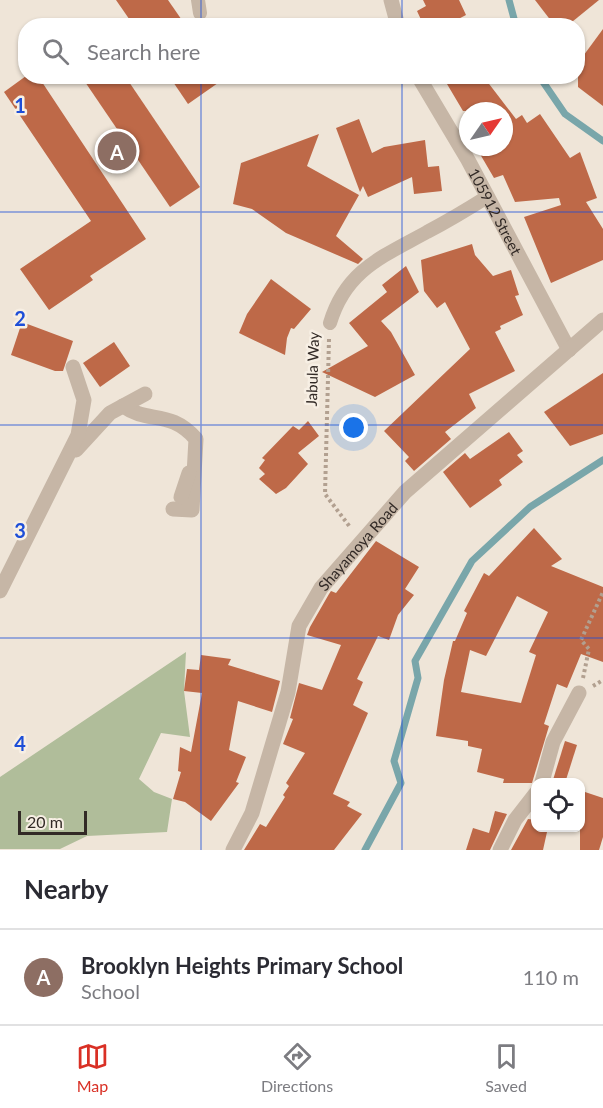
<!DOCTYPE html>
<html lang="en">
<head>
<meta charset="utf-8">
<style>
  :root { --surface:#fff; --page:#f7f7f7; --text:#2b2b33; --muted:#7c7c81; --line:#e1e1e2; --accent:#d93025 }
  body { margin:0; font-family:Lato,sans-serif; background:var(--page); color:var(--text) }
  .controls { position:absolute; right:18px; bottom:18px; display:grid; overflow:hidden; border-radius:12px; box-shadow:0 2px 4px #0004 }
  .controls button { width:54px; height:54px; display:grid; place-items:center; padding:0; border:0; border-bottom:2px solid var(--line); background:var(--surface); color:var(--text); font:30px sans-serif }
  .compass { position:absolute; left:459px; top:102px; width:54px; height:54px; border-radius:50%; background:var(--surface); box-shadow:0 2px 4px #0004; rotate:56deg }
  .scale { position:absolute; left:18px; bottom:15px; width:69px; box-sizing:border-box; padding-left:6px; border:3px solid #322a26; border-top:0; font-size:16px; line-height:21px; white-space:nowrap; color:#322a26; -webkit-text-stroke:4px #f7efe4; paint-order:stroke }
  .you { position:absolute; left:354px; top:428px; width:21px; height:21px; margin:-15px; border:4px solid #fff; border-radius:50%; background:#1a73e8; box-shadow:0 0 0 9px #1a73e833 }
  .badge { display:grid; place-items:center; width:39px; height:39px; border-radius:50%; background:var(--accent); color:#fff; font-size:20px; font-weight:700 }
  .pin { position:absolute; translate:-50% -50%; border:3px solid #fff; box-shadow:0 2px 6px #0006 }
  .list { margin:0; padding:0; list-style:none }
  h2 { display:flex; justify-content:space-between; align-items:center; height:78px; margin:0; padding:0 24px; font-size:26px }
  h2 small { font-size:20px; font-weight:400; color:var(--muted) }
  .list li { display:grid; grid-template-columns:39px 1fr auto; gap:18px; align-items:center; box-sizing:border-box; height:96px; padding:0 24px; border-top:2px solid var(--line) }
  .list b { display:block; font-size:22px; white-space:nowrap }
  .list p { margin:0; font-size:20px; white-space:nowrap; color:var(--muted) }
  .list em { font-size:20px; font-style:normal; color:var(--muted) }
  .icon { flex:none; width:33px; height:33px; fill:none; stroke:currentColor; stroke-width:2; stroke-linecap:round; stroke-linejoin:round }
  .map { position:relative; flex:none; width:603px; height:850px; overflow:hidden }
  .search { position:absolute; background:var(--surface); box-shadow:0 2px 4px #0004; left:18px; right:18px; top:18px; height:66px; display:flex; align-items:center; gap:15px; box-sizing:border-box; padding:0 21px; border-radius:24px; color:var(--muted); font-size:22px }
  .sheet { height:174px; background:var(--surface) }
  nav { display:flex; justify-content:space-around; align-items:center; box-sizing:border-box; height:84px; border-top:2px solid var(--line); background:var(--surface); font-size:16px; color:var(--muted) }
  nav a { display:grid; justify-items:center; gap:3px }
  nav .on { color:var(--accent) }
  .map>svg:first-child { display:block }
</style>
</head>
<body>
<div class="map">
<svg width="603" height="850" viewBox="0 0 603 850">
  <rect width="100%" height="100%" fill="#efe5d8"/>
  <path fill="#b0bd9a" d="M186 652 184 691 190 737 161 733 139 779 154 792 172 799 167 832 87 836 60 849H0V777Z"/>
  <g fill="none" stroke-linecap="round" stroke-linejoin="round">
    <g stroke="#79a6aa" stroke-width="7">
      <path d="M509 0 516 26"/>
      <path d="M539 76 565 114 603 141"/>
      <path d="M365 850 401 783 394 761 418 678 415 661 472 561 530 507 603 460"/>
    </g>
  </g>
  <g fill="#be6948" fill-rule="evenodd">
    <path d="M116 0H168L186 26H134Z"/>
    <path d="M423 0H459L466 15 445 26H424L417 11 426 6Z"/>
    <path d="M535 0H599L567 26H555Z"/>
    <path d="M603 29V106L578 87V63Z"/>
    <path d="M26 76H38L146 239 90 276 93 280 49 310 20 269 91 221 4 92Z"/>
    <path d="M81 76H125L200 187 170 207Z"/>
    <path d="M169 76H228L188 104Z"/>
    <path d="M463 76H483L516 119 522 115 527 123 540 114 570 158 580 152 597 198 586 202 603 229V260L551 283 524 217 561 205 559 198 515 202 503 175 494 178 480 154 495 147H504V111H463L447 84Z"/>
    <path d="M359 119 372 153 384 147 425 140 428 167 439 166 442 191 414 194 412 177 368 197 363 186 360 192 336 128Z"/>
    <path d="M319 134 307 166 359 195 336 236 363 259 358 264 286 233 252 209 233 204 241 163Z"/>
    <path d="M472 244 475 255 493 276 511 270 519 295 515 296 523 315 500 326 501 329 495 332 515 371 469 394 476 408 445 432 451 439 414 471 405 461 409 457 384 431 470 349 445 302 437 308 424 291 421 260Z"/>
    <path d="M406 266 419 292 381 321 391 332 415 375 375 397 322 372 368 346 349 323 387 292 382 285Z"/>
    <path d="M271 279 311 309 294 329 291 328 287 338 285 355 239 333 247 314Z"/>
    <path d="M22 322 73 341 63 371H55L11 355Z"/>
    <path d="M114 342 130 366 100 387 83 363Z"/>
    <path d="M603 373V434L570 446 544 412Z"/>
    <path d="M308 421 319 436 298 453 308 464 286 488 276 494 259 479 265 474 259 468 265 460 262 458 293 426 299 430Z"/>
    <path d="M509 432 523 451 517 455 523 462 499 480 502 485 470 508 443 472 465 453 470 459Z"/>
    <path d="M534 528 562 559 551 566 603 587V662L581 654 567 688 557 684 544 724 549 726 532 783H503L504 779 477 772 482 749 468 746V741L436 736 444 680 453 641H455L467 613 464 611 484 573 489 576ZM517 596 548 612 529 652 536 655 521 703 461 692 470 650 486 656Z"/>
    <path d="M376 541 419 567 405 589 414 595 398 615 389 640 378 636 357 679 363 682 353 705 368 713 333 794 350 802 347 806 362 814 334 850H244L260 824 266 827 285 797 283 795 289 786 286 783 305 753 283 744 293 719 290 718 299 683 322 690 341 645 307 635 310 627 329 594 331 591 336 593Z"/>
    <path d="M201 655 231 659 228 665 280 681 272 712 238 701 229 750 246 757 236 782 239 783 211 821 185 802 173 799 181 772 178 771 180 747 191 752 202 693 184 691 187 669 199 670Z"/>
    <path d="M565 741 577 745 565 783H552Z"/>
    <path d="M585 792 603 798V837L599 850H580V804Z"/>
    <path d="M495 811 507 814 490 850H466L473 828 489 833Z"/>
    <path d="M528 819 536 820V828L547 832 543 850H511Z"/>
  </g>
  <g fill="none" stroke-linecap="round" stroke-linejoin="round">
    <g stroke="#b2a090" stroke-width="4" stroke-dasharray="3 3" stroke-linecap="butt">
      <path d="M329 339 325 494 350 527"/>
      <path d="M583 678 589 649 581 640 603 592"/>
      <path d="M593 686 603 680"/>
    </g>
    <g stroke="#c6b6a6" stroke-width="14">
      <path d="M198 0 200 13"/>
      <path d="M330 323C346 270 382 257 427 232 448 221 468 209 487 197"/>
    </g>
    <g stroke="#c6b6a6" stroke-width="15">
      <path d="M391 0 398 26"/>
      <path id="s1" d="M418 76 468 160 569 350"/>
      <path d="M123 406C148 424 170 409 196 439L192 510 173 509"/>
      <path d="M76 450 110 413 145 394"/>
      <path d="M181 497 189 473"/>
      <path d="M0 591 78 435 84 400 73 367"/>
      <path d="M542 782 553 742 579 693"/>
      <path id="s2" d="M233 850 252 813 288 692 299 626 321 588 405 492 603 320"/>
      <path d="M500 850 515 820 536 793"/>
    </g>
  </g>
  <path fill="none" stroke="#1d4ed8" stroke-width="1.5" stroke-opacity="0.55" d="M201 0V26M402 0V26M201 76V850M402 76V850M0 212H603M0 425H603M0 638H603"/>
  <g text-anchor="middle" dominant-baseline="central" stroke-width="5" stroke-linejoin="round" paint-order="stroke">
    <g font-size="15" fill="#322a26" stroke="#f7efe4">
      <text stroke="none"><textPath href="#s1" startOffset="156">105912 Street</textPath></text>
      <text transform="translate(312 369) rotate(-88)">Jabula Way</text>
      <text stroke="none"><textPath href="#s2" startOffset="334">Shayamoya Road</textPath></text>
    </g>
  </g>
  <g font-size="20" text-anchor="middle" font-weight="bold" fill="#1d4ed8" stroke="#f7efe4" stroke-width="5" stroke-linejoin="round" paint-order="stroke">
    <text x="20" y="113">1</text>
    <text x="20" y="326">2</text>
    <text x="20" y="538">3</text>
    <text x="20" y="751">4</text>
  </g>
</svg>
<div class="controls">
<button><svg class="icon" aria-label="locate" viewBox="0 0 24 24"><circle cx="12" cy="12" r="6"/><path d="M12 2v4M12 18v4M2 12h4M18 12h4"/></svg></button>
</div>
<svg class="compass" viewBox="-18 -18 36 36"><path d="M0-13l5 13h-10z" fill="#e53935"/><path d="M0 13l5-13h-10z" fill="#7c7c81"/></svg>
<div class="scale">20 m</div>
<div class="you"></div>
<div class="pin badge" style="left:117px;top:151px;background:#8d6e63">A</div>
<div class="search"><svg class="icon" aria-label="search" viewBox="0 0 24 24"><circle cx="10" cy="10" r="6"/><path d="M15 15l6 6"/></svg>Search here</div>
</div>
<section class="sheet">
<h2>Nearby<small></small></h2>
<ul class="list">
<li><span class="badge" style="background:#8d6e63">A</span><div><b>Brooklyn Heights Primary School</b><p>School</p></div><em>110 m</em></li>
</ul>
</section>
<nav>
<a class="on"><svg class="icon" aria-label="map" viewBox="0 0 24 24"><path d="M3 6l6-2 6 2 6-2v14l-6 2-6-2-6 2zM9 4v14M15 6v14"/></svg>Map</a>
<a><svg class="icon" aria-label="directions" viewBox="0 0 24 24"><path d="M12 3l9 9-9 9-9-9zM9 14v-3h6M13 9l2 2-2 2"/></svg>Directions</a>
<a><svg class="icon" aria-label="saved" viewBox="0 0 24 24"><path d="M7 4h10v16l-5-4-5 4z"/></svg>Saved</a>
</nav>
</body>
</html>
